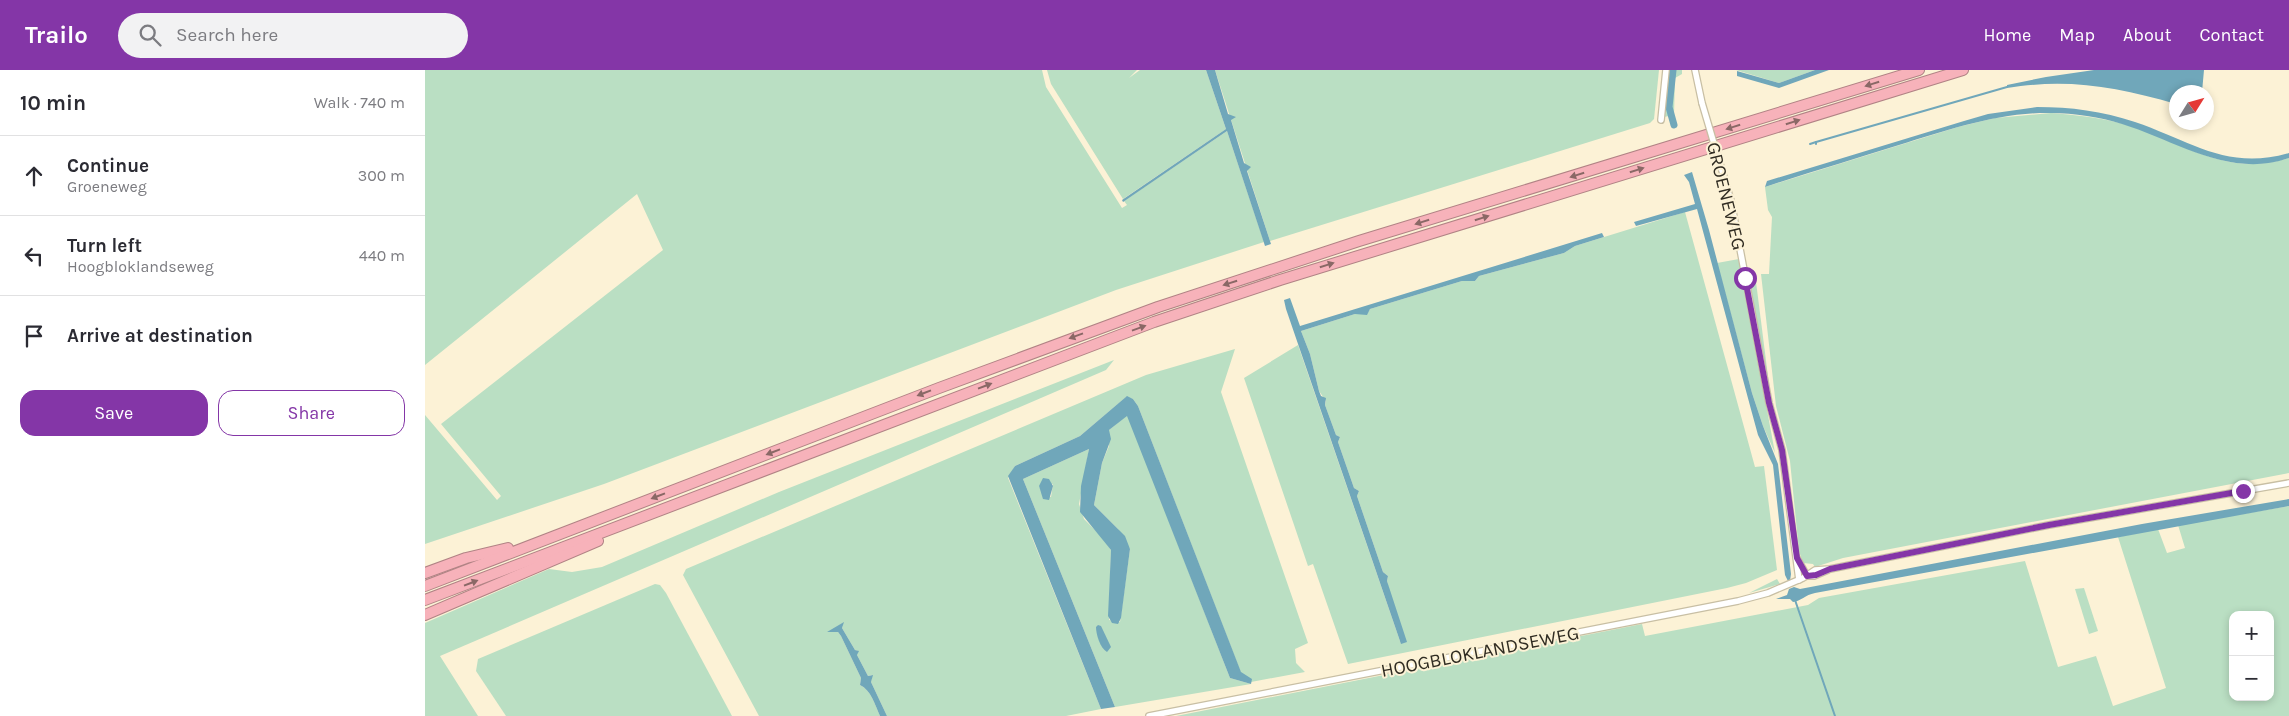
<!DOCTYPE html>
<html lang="en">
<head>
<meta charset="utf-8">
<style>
  :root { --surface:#fff; --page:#f2f2f3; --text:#2b2b33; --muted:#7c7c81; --line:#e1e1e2; --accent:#8436a7 }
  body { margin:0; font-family:Karla,sans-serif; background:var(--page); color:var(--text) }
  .controls { position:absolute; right:15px; bottom:15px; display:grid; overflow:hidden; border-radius:10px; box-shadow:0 2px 8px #0003 }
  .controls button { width:45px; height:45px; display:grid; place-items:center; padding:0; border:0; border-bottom:1px solid var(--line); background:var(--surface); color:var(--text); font:25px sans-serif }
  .compass { position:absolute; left:1744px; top:15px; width:45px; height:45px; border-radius:50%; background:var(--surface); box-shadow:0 2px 8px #0003; rotate:53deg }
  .stop { position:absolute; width:15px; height:15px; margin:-11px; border:4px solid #8436a7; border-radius:50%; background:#fff }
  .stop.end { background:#8436a7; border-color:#fff; box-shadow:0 1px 5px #0008 }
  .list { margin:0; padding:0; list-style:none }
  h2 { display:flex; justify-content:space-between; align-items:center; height:65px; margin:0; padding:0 20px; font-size:21px }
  h2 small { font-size:16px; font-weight:400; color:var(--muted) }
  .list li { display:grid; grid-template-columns:32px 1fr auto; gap:15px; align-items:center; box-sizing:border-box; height:80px; padding:0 20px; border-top:1px solid var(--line) }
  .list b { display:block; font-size:19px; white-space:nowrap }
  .list p { margin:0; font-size:16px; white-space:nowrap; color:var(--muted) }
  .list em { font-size:16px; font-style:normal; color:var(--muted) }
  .actions { display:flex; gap:10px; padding:15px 20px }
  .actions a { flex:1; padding:11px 0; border:1px solid var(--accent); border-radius:15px; text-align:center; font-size:18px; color:var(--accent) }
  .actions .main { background:var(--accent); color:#fff }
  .icon { flex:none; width:28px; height:28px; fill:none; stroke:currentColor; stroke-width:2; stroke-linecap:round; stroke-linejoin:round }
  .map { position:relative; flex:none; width:1864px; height:646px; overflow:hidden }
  header { display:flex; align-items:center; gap:30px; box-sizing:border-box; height:70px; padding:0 25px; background:var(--accent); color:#fff }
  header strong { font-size:24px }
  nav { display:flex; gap:28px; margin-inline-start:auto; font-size:18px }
  .search { width:350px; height:45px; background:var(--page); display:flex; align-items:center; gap:12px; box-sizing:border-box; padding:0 18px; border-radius:28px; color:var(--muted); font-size:19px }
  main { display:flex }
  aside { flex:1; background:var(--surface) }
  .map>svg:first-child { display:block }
</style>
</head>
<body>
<header>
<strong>Trailo</strong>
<div class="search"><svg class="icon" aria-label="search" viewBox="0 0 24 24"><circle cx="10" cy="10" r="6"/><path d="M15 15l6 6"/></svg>Search here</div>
<nav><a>Home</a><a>Map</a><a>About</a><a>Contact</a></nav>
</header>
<main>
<aside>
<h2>10 min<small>Walk · 740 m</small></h2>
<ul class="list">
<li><svg class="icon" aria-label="ahead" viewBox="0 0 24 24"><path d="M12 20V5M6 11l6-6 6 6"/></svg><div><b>Continue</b><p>Groeneweg</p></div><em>300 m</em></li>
<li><svg class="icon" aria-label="left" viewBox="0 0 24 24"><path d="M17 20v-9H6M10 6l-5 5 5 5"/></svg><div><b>Turn left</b><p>Hoogbloklandseweg</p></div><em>440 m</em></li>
<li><svg class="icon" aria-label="arrive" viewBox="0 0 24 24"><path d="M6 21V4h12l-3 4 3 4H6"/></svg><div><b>Arrive at destination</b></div></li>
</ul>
<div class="actions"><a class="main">Save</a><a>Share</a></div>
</aside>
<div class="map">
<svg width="1864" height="646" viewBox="0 0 1864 646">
  <rect width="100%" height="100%" fill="#fcf2d6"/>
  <g fill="#badfc3" fill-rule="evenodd">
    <path d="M0 0H617L621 17 697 138 702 135 699 131 802 61 839 172 691 220 179 414 0 474V345L72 430 76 426 16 354 238 180 212 124 0 295Z"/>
    <path d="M622 0H712L704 8 715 0H781L801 59 698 129 626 14Z"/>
    <path d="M790 0H1234L1229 49 1225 53 845 171Z"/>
    <path d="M1242 0H1257V4L1250 8 1249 45 1239 47Z"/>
    <path d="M1311 0H1390L1354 13Z"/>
    <path d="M1626 43C1649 45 1672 47 1695 53 1754 69 1799 109 1864 88V403L1418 488 1390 497 1388 494 1378 493 1374 481 1365 391 1351 336 1336 204H1344L1347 147 1343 140 1340 117 1533 57 1570 48Z"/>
    <path d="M1260 142 1330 397 1339 396 1352 500 1321 513 1302 518 923 594 888 494 883 496 819 308 873 275 976 574 962 511 963 506 958 502 932 426 934 421 929 418 913 372 915 367 911 365 900 335 901 331 894 321 885 284 876 261 930 244H942L945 239 1037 211H1050L1054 206 1139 183 1150 176Z"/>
    <path d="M1314 189 1350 383 1338 356 1327 323 1292 193Z"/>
    <path d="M1323 204H1330L1345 322 1344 321Z"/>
    <path d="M810 279 796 322 883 573 870 579 871 593 880 602 826 612V609L816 603 713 336 708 329 701 327 655 366 590 396 583 408 676 639 641 646H462L446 612 447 605 443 606 432 585 433 581 430 580 417 558 418 553 404 562H413L416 566 436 608 435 615C446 620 450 635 455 646H334L258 505 261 499 721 305Z"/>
    <path d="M689 290 681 300 15 586 53 646H0V553L124 499 147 502 177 497 354 422Z"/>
    <path d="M701 346H703L805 608 826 614 690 637 598 409 664 379 654 434 659 449 676 466 686 480 684 550 695 552 705 479 693 459 669 435 677 393 684 376V360ZM628 414 626 427 618 424 614 416Z"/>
    <path d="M1864 436V646H751L1217 554 1220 566 1383 535 1394 528 1600 491 1633 597 1671 586 1688 636 1741 618 1693 467 1733 459 1742 483 1760 478 1753 455ZM1808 545H1845V627H1808Z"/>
    <path d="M1352 509 1355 514 1324 523Z"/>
    <path d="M230 514 235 515 241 523 307 646H81L51 601 53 589Z"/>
    <path d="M1659 518 1673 561 1664 564 1650 519Z"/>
  </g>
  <g fill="#70a7ba">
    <path d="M781 0H790L803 44 811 47 806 50 819 93 826 97 822 101 846 174 840 176 802 61 698 132 697 130 801 59Z"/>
    <path d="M1390 0H1404L1354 18 1312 6V1L1354 13Z"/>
    <path d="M1669 0H1779L1777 22H1752L1751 34C1692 17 1643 8 1582 18V15L1621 7Z"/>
    <path d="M1612 37C1646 37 1677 41 1710 52 1766 71 1802 101 1864 83V88C1805 109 1752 71 1697 54 1675 47 1649 43 1626 43 1574 42 1523 60 1474 75 1430 89 1385 102 1340 117L1342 111 1539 51 1563 44Z"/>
    <path d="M1267 102 1284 160 1327 323 1338 356 1353 394 1366 504 1365 511H1363L1360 505 1348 395 1333 365 1327 343 1272 139 1211 156 1209 152 1270 134 1264 112 1259 105Z"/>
    <path d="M1177 163 1179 167 1150 176 1139 183 1054 206 1050 211H1037L945 239 942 245 930 244 876 261 885 284 894 321 896 326 901 328 900 335 911 365 915 367 913 372 929 418 934 421 932 426 958 502 963 506 962 511 982 572 976 574 861 239 859 230 865 228 875 256Z"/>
    <path d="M702 326 708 329 713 336 816 602 827 609 826 614 805 608 702 346 684 360 686 369 677 393 669 435 700 466 705 479 696 548 693 554 687 553 683 546 686 480 655 442 656 416 664 379 598 409 690 637 676 639 583 406 590 396 655 366Z"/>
    <path d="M618 408 624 409 628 416 624 430 618 429 614 416Z"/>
    <path d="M1864 429V436L1390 523C1380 525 1376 531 1368 532L1365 529H1351L1362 525 1364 519 1369 517 1375 519 1717 454Z"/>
    <path d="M419 552 417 558 430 580 434 581 432 585 443 606 448 605 446 612 462 646H455C450 635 446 620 435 615L436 608 416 566 413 562H402Z"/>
    <path d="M673 555 676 556 686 577 682 582C675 578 671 564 671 557Z"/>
  </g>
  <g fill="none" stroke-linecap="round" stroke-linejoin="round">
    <g stroke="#70a7ba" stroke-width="2">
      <path d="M1385 74 1391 72"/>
      <path d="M1391 74V72L1582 17"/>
      <path d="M1370 530 1410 646"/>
    </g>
    <path stroke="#70a7ba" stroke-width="7" d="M1248 0 1244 37 1249 55"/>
    <defs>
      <g id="minor">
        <path d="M1270 0 1277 33"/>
        <path d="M1236 50 1241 0"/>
        <path d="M1306 131 1344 333 1357 380 1374 510"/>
        <path d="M1372 488 1382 506"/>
        <path d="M1382 506H1389L1403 500"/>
        <path d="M724 646 1313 531 1343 523 1378 508 1390 500 1405 499 1624 455 1864 413"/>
      </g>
      <g id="motorway">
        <path d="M0 503 41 488 83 478"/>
        <path d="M0 516 514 318 733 237 934 171 1494 0"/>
        <path d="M0 530 729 252 855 210 1538 0"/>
        <path d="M0 545 173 471"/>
      </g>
    </defs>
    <use href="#minor" stroke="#c8bfa4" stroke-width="8"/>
    <use href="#motorway" stroke="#b18385" stroke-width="12"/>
    <use href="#minor" stroke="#fff" stroke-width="5.5"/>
    <use href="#motorway" stroke="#f7b2ba" stroke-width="10"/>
    <defs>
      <path id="minor-bridge" d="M1277 33 1306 131"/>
    </defs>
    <use href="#minor-bridge" stroke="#c8bfa4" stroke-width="8" stroke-linecap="butt"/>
    <use href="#minor-bridge" stroke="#fff" stroke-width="5.5"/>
  </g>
  <defs><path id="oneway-solid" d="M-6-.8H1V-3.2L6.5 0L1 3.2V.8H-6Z" transform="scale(1.25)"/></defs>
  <g fill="#8a6866">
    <use href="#oneway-solid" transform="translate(1447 14) rotate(163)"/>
    <use href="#oneway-solid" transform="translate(1368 52) rotate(-17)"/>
    <use href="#oneway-solid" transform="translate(1308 57) rotate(163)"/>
    <use href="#oneway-solid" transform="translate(1212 100) rotate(-17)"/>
    <use href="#oneway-solid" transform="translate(1152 105) rotate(163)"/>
    <use href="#oneway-solid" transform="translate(1057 148) rotate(-17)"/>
    <use href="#oneway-solid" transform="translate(997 152) rotate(163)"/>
    <use href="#oneway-solid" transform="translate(902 195) rotate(-17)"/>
    <use href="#oneway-solid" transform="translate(805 213) rotate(162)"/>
    <use href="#oneway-solid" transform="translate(714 258) rotate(-20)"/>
    <use href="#oneway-solid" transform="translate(651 266) rotate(160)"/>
    <use href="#oneway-solid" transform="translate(560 316) rotate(-21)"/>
    <use href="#oneway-solid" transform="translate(499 323) rotate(159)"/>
    <use href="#oneway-solid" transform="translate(348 382) rotate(159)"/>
    <use href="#oneway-solid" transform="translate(233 426) rotate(159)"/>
    <use href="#oneway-solid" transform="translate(46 513) rotate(-21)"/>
  </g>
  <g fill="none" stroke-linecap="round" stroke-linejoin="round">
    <path stroke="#8436a7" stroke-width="6" d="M1320 208 1344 333 1357 380 1372 488 1382 506 1391 505 1405 499 1624 455 1818 421"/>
  </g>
  <g text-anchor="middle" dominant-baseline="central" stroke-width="4" stroke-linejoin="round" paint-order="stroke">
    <g font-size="19" fill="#302c22" stroke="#fcf2d6">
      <text transform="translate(1301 126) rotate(76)">GROENEWEG</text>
      <text transform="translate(1055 582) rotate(-11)">HOOGBLOKLANDSEWEG</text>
    </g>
  </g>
</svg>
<div class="controls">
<button>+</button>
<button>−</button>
</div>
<svg class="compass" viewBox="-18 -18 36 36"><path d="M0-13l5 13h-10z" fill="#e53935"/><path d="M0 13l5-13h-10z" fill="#7c7c81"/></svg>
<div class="stop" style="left:1320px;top:208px"></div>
<div class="stop end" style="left:1818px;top:421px"></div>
</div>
</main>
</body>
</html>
